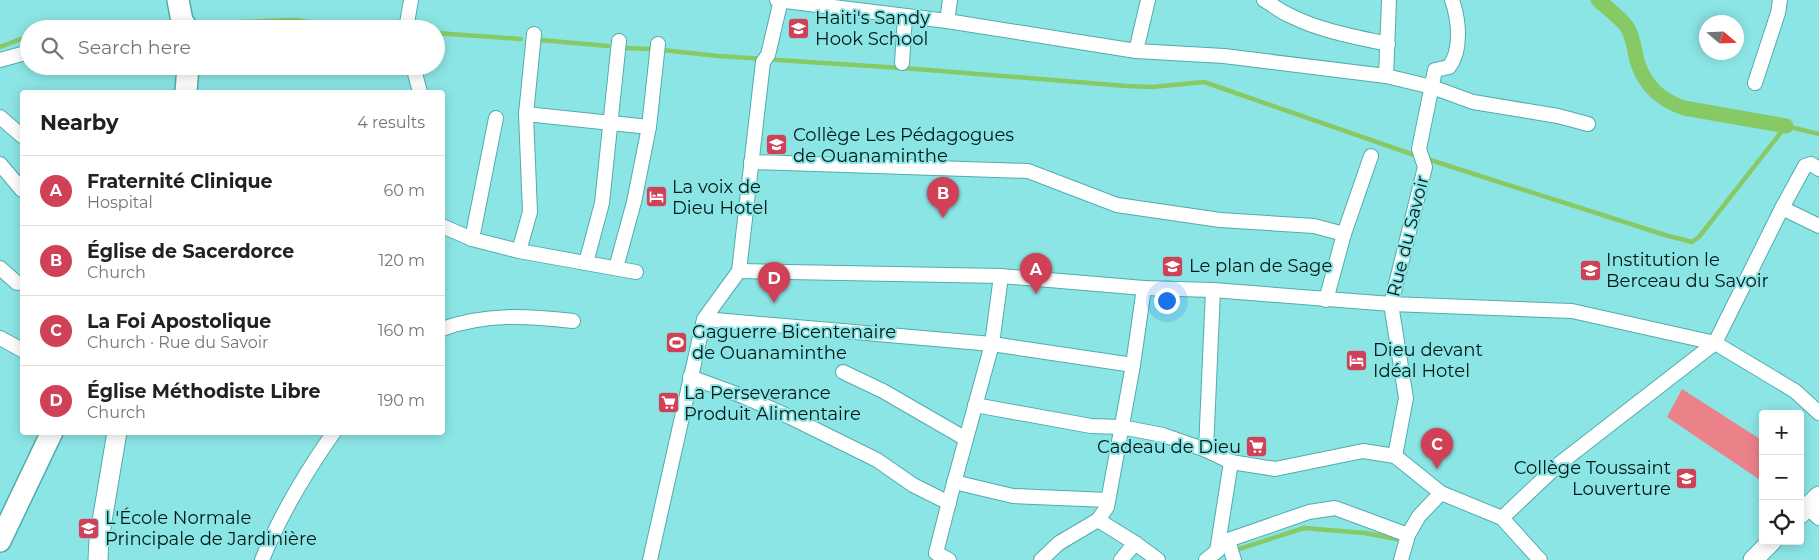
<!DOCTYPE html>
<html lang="en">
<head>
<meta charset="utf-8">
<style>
  :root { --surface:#fff; --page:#f2f2f2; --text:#202124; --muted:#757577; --line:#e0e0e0; --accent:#d04056 }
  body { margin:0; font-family:Montserrat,sans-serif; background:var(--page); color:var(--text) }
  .controls { position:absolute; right:15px; bottom:15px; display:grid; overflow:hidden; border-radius:5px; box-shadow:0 2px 12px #0003 }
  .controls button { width:45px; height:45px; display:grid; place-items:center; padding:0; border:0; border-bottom:1px solid var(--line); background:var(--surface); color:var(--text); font:25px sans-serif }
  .compass { position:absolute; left:1699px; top:15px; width:45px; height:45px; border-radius:50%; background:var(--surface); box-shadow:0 2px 12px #0003; rotate:109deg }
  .you { position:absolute; left:1166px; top:300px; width:18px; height:18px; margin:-12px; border:4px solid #fff; border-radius:50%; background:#1a73e8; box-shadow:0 0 0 8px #1a73e833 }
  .badge { display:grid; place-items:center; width:32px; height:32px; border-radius:50%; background:var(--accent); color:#fff; font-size:16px; font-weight:700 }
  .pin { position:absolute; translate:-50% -41px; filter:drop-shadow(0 1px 2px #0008) }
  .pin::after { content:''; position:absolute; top:26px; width:18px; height:15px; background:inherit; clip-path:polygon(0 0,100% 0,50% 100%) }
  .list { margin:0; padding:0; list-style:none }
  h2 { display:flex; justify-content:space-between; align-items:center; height:65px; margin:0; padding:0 20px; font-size:21px }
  h2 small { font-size:16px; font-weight:400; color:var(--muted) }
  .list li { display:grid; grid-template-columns:32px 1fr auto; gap:15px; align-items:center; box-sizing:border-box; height:70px; padding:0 20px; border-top:1px solid var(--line) }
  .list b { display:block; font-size:19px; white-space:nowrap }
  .list p { margin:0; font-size:16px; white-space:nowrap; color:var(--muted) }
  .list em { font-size:16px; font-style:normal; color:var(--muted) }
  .icon { flex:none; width:28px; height:28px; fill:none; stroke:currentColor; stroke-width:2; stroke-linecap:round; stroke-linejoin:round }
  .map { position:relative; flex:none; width:1819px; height:560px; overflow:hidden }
  .search { position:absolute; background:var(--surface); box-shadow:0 2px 12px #0003; left:20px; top:20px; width:425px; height:55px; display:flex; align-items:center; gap:12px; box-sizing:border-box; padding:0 18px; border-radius:28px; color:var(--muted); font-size:19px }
  .panel { position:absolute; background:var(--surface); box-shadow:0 2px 12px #0003; left:20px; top:90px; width:425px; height:345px; border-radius:5px }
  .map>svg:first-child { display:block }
</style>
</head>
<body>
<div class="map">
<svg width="1819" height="560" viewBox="0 0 1819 560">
  <rect width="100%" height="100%" fill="#8ce5e5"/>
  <path fill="#eb8189" d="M1682 389 1763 441V482L1667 417Z"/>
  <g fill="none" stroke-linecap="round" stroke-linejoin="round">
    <g stroke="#87c964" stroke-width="4.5">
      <path d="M191 24 294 20 370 29"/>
      <path d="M48 29 69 23 176 24"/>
      <path d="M436 33 521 39"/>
      <path d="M540 40 608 46"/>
      <path d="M0 47 29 36"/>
      <path d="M624 48 650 49"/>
      <path d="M663 50 718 56 916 69 1126 86 1152 87 1204 82 1417 156"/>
      <path d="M1424 158 1665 235 1692 242 1699 237 1786 126 1819 134"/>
      <path d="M1236 550 1304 528 1365 533 1401 540 1405 538"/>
    </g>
    <path stroke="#87c964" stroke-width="15" d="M1598 0C1607 8 1620 17 1627 27 1634 38 1634 51 1638 64 1646 87 1661 100 1684 108L1786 126"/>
    <defs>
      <g id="street">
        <path d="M777 0 947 21 1136 51 1224 56 1386 76 1432 87 1473 102 1558 116 1588 124"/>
        <path d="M1264 0C1273 5 1281 12 1291 16 1321 31 1355 37 1388 44"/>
        <path d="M947 21 950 0"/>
        <path d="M406 29 411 0"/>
        <path d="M1136 51 1148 0"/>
        <path d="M0 60 29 52"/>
        <path d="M902 63 905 16"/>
        <path d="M413 66 420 92"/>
        <path d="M1386 76 1389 0"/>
        <path d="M1755 83 1778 13 1780 0"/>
        <path d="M526 114 649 127"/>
        <path d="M0 117 22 136"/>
        <path d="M751 162 1028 171 1117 205 1220 220 1314 226 1344 234"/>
        <path d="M0 164 22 190"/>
        <path d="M1782 208 1819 226"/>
        <path d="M442 226 472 239 519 251 636 272"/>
        <path d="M472 239 496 118"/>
        <path d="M519 251 530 212 526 114 534 34"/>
        <path d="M586 263 602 203 619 41"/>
        <path d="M0 268 17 283"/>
        <path d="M616 268 634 202 649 127 658 44"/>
        <path d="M739 271 1001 276 1144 288 1213 290 1391 304 1572 311 1715 343 1782 208 1805 166 1811 164 1819 169"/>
        <path d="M1326 300 1344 234 1371 156"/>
        <path d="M704 319 992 344 1133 365"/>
        <path d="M442 329C486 313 528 316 573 321"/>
        <path d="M0 338 22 350"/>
        <path d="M843 372 883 391 966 439"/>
        <path d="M690 377 745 397 790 417 877 460 913 485 949 503"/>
        <path d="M975 405 1091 426 1121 427 1163 435 1206 450 1231 462 1275 469 1363 451 1395 456 1441 493 1502 518"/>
        <path d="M1206 450 1213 290"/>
        <path d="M1395 456 1406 398 1391 304 1425 167 1419 149 1435 70 1449 67C1462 50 1459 20 1452 0"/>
        <path d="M954 482 1013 496 1108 500"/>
        <path d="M1807 507 1819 518"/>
        <path d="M1098 520 1135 543 1158 560"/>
        <path d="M1228 540 1234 560"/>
        <path d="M1217 551 1228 540 1309 512 1335 508 1408 535"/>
        <path d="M262 560C280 515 306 472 334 432"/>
        <path d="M650 560 704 319 739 271 763 62 768 55 781 0"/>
        <path d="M949 560 936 553 951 494 992 344 1001 276"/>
        <path d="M1041 560 1059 543 1098 520 1107 507 1133 365 1144 288"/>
        <path d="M1121 560 1135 543"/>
        <path d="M1206 560 1217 551 1231 462"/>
        <path d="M1401 560 1408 535 1419 516 1441 493"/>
        <path d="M1540 560 1502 518 1559 464 1715 343 1795 391 1819 413"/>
      </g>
      <g id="secondary">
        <path d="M1800 514 1819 496"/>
        <path d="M98 560 99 539 117 432"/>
        <path d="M1753 560 1772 541"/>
      </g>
      <g id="primary">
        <path d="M178 0 182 21 188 29"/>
        <path d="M186 92 188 66"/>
        <path d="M0 541 52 432"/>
      </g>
    </defs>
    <use href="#street" stroke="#52acac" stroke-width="16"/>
    <use href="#secondary" stroke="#52acac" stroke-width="21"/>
    <use href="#primary" stroke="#52acac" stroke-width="24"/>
    <use href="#street" stroke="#fff" stroke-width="14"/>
    <use href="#secondary" stroke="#fff" stroke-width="19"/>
    <use href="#primary" stroke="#fff" stroke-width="21"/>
  </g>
  <defs>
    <symbol id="school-square" viewBox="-11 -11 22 22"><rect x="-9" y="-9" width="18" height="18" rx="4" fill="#d04056" stroke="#8ce5e5"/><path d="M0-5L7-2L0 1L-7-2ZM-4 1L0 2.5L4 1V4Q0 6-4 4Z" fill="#fff"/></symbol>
    <symbol id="hotel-square" viewBox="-11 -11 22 22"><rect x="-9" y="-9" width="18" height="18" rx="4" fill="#d04056" stroke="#8ce5e5"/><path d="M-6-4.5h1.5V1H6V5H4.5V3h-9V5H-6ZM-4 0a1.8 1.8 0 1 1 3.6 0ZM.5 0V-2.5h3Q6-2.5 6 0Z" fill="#fff"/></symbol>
    <symbol id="stadium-square" viewBox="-11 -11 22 22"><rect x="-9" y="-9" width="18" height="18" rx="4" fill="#d04056" stroke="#8ce5e5"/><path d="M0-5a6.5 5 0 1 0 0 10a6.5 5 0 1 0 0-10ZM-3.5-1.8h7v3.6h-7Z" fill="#fff"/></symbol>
    <symbol id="supermarket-square" viewBox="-11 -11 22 22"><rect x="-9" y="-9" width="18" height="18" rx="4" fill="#d04056" stroke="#8ce5e5"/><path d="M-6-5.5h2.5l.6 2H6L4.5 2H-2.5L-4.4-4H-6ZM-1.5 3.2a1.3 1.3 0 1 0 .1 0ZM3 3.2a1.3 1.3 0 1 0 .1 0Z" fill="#fff"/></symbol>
  </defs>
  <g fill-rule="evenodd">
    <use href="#school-square" x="786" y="16" width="25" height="25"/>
    <use href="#school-square" x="764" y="132" width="25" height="25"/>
    <use href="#hotel-square" x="644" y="184" width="25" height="25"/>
    <use href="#school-square" x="1160" y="254" width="25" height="25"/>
    <use href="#school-square" x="1578" y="258" width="25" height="25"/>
    <use href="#stadium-square" x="664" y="330" width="25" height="25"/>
    <use href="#hotel-square" x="1344" y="348" width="25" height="25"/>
    <use href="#supermarket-square" x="656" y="390" width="25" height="25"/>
    <use href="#supermarket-square" x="1244" y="434" width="25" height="25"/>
    <use href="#school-square" x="1674" y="466" width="25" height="25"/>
    <use href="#school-square" x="76" y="516" width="25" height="25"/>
  </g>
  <g text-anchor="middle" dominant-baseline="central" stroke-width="4" stroke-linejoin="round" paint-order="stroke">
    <g font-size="18" fill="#001919" stroke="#8ce5e5" text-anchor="start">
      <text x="815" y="18">Haiti's Sandy<tspan x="815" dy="21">Hook School</tspan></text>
      <text x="793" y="135">Collège Les Pédagogues<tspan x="793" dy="21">de Ouanaminthe</tspan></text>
      <text x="672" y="187">La voix de<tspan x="672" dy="21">Dieu Hotel</tspan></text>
      <text x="1606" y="260">Institution le<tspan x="1606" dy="21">Berceau du Savoir</tspan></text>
      <text x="1189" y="266">Le plan de Sage</text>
      <text x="692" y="332">Gaguerre Bicentenaire<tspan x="692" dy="21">de Ouanaminthe</tspan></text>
      <text x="1373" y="350">Dieu devant<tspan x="1373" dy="21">Idéal Hotel</tspan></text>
      <text x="684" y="393">La Perseverance<tspan x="684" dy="21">Produit Alimentaire</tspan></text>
      <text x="1241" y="447" text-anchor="end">Cadeau de Dieu</text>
      <text x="1671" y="468" text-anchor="end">Collège Toussaint<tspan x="1671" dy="21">Louverture</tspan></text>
      <text x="105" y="518">L'École Normale<tspan x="105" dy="21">Principale de Jardinière</tspan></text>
    </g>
    <g font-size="18" fill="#001919" stroke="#8ce5e5">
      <text transform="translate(1408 236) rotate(-76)">Rue du Savoir</text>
    </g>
  </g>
</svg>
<div class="controls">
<button>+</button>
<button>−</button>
<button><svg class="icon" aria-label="locate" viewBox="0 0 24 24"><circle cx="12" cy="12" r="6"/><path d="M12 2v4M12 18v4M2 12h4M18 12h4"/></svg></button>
</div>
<svg class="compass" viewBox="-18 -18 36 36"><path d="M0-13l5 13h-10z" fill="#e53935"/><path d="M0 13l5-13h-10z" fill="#757577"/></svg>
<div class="you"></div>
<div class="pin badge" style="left:1036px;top:294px">A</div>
<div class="pin badge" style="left:943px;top:218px">B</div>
<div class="pin badge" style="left:1437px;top:469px">C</div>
<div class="pin badge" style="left:774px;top:303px">D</div>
<div class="search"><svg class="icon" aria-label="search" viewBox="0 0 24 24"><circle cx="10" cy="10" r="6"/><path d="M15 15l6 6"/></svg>Search here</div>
<section class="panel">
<h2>Nearby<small>4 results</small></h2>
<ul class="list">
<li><span class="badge">A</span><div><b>Fraternité Clinique</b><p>Hospital</p></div><em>60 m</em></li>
<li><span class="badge">B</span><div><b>Église de Sacerdorce</b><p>Church</p></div><em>120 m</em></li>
<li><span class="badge">C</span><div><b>La Foi Apostolique</b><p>Church · Rue du Savoir</p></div><em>160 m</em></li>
<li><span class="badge">D</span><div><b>Église Méthodiste Libre</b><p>Church</p></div><em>190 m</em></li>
</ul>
</section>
</div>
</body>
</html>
